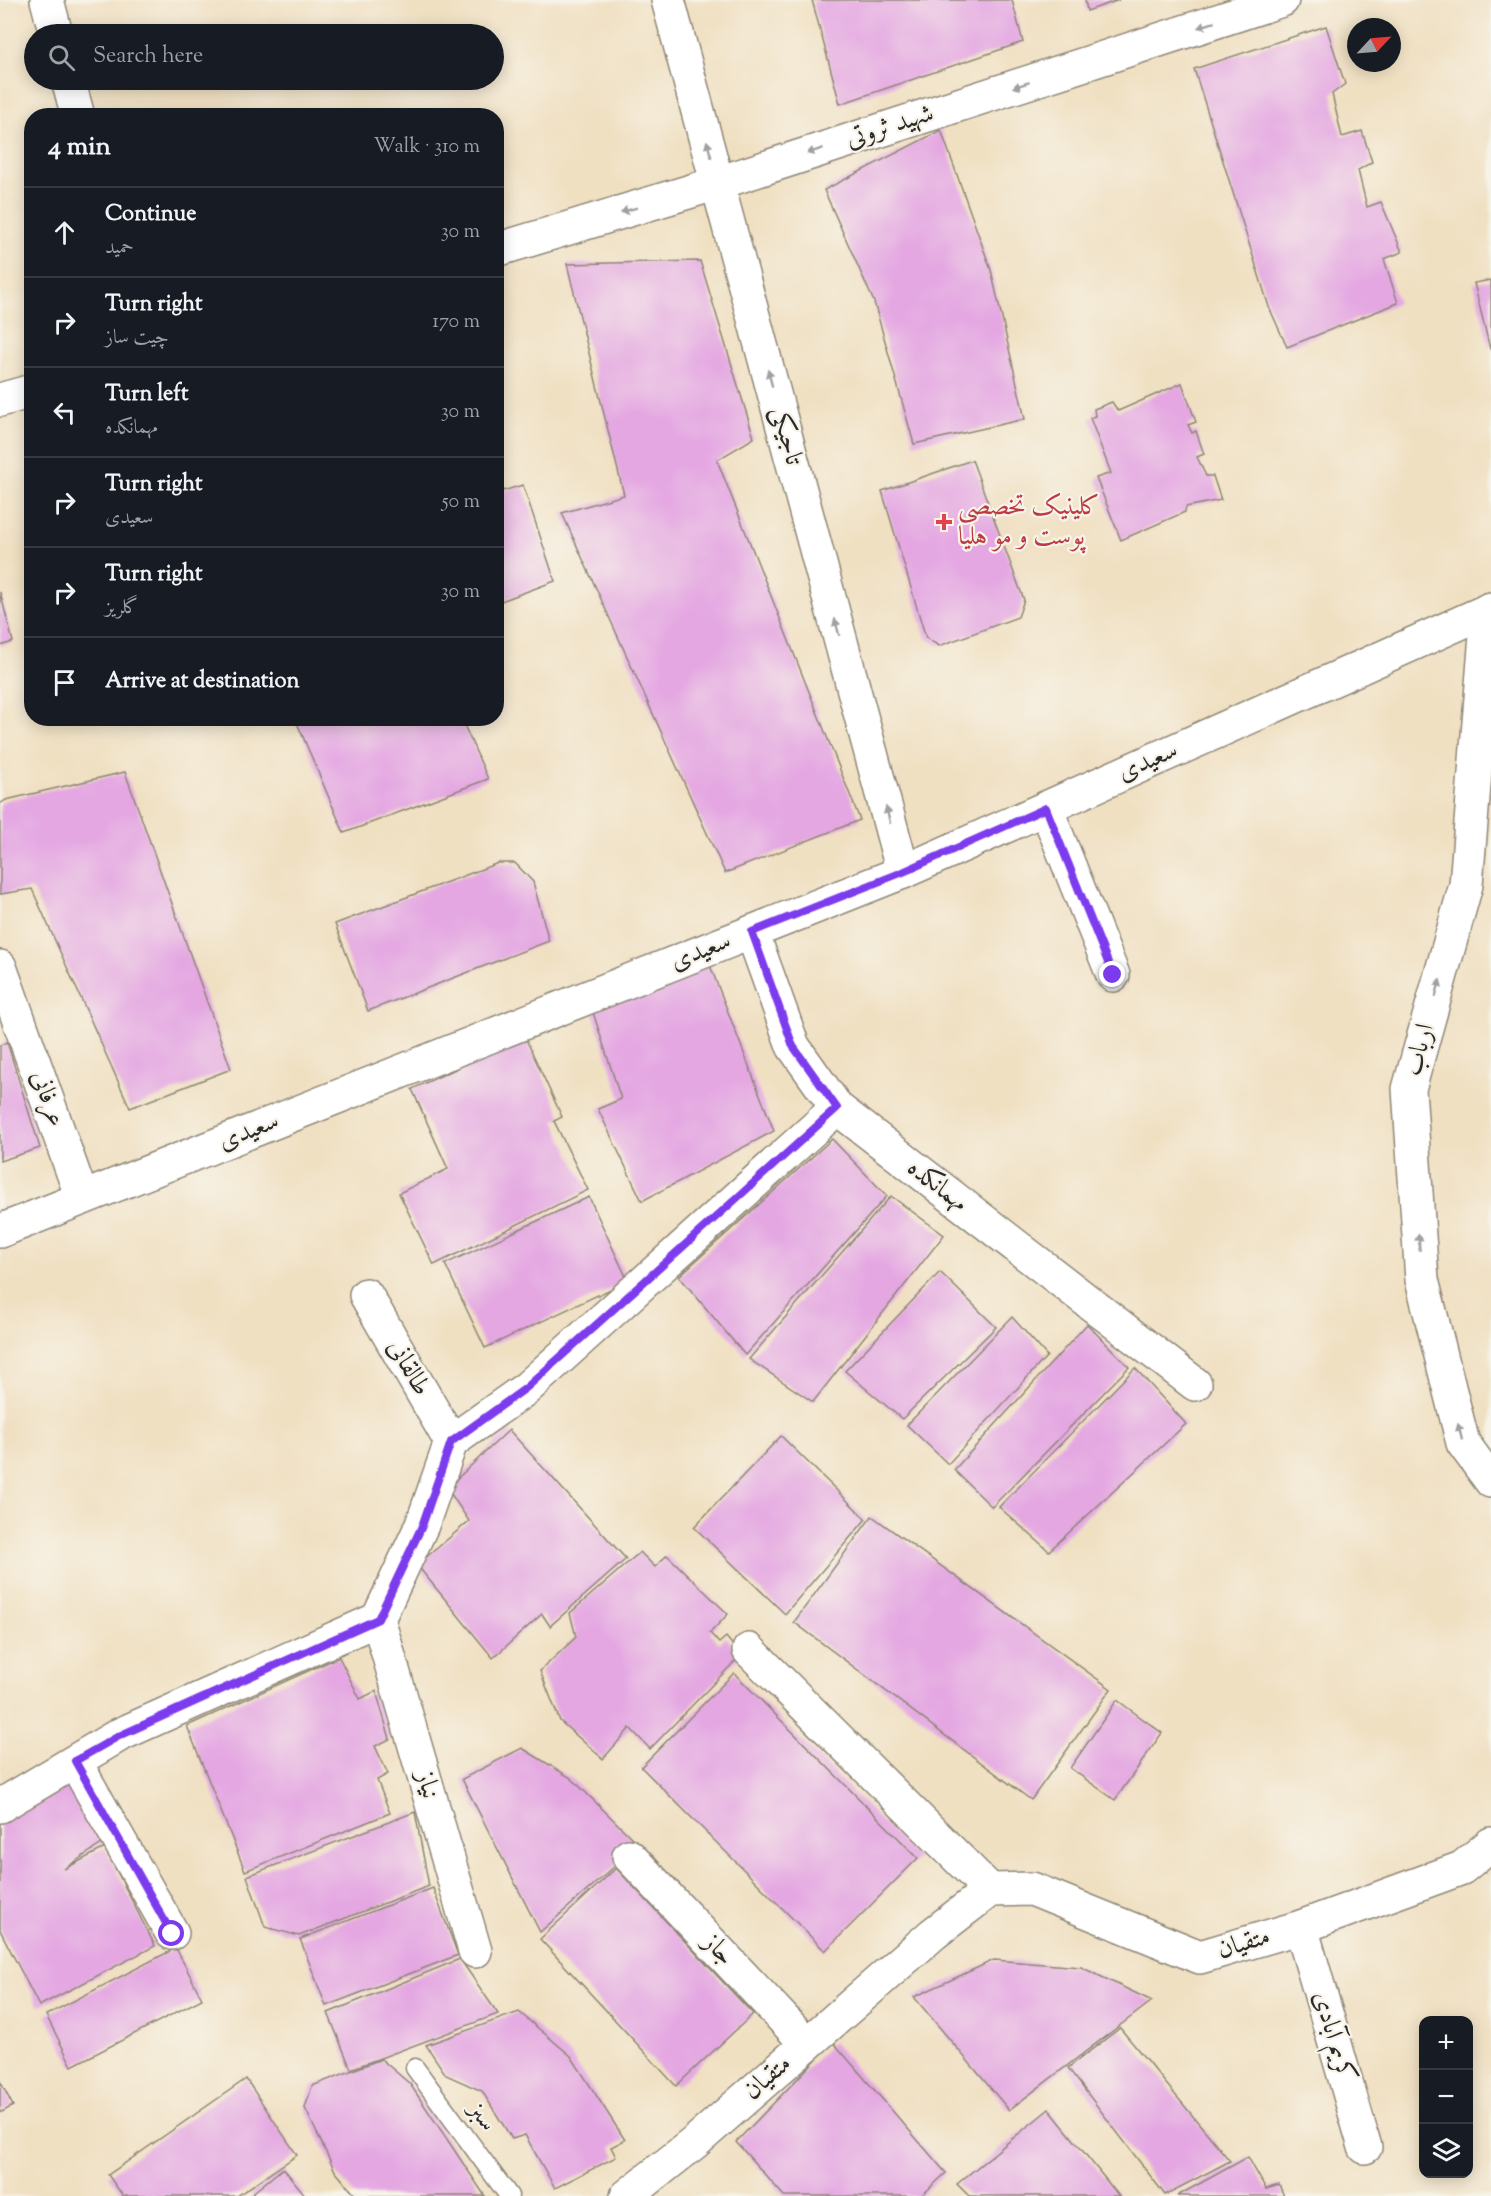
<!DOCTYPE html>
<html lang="en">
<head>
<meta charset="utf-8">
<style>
  :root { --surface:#171b24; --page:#242831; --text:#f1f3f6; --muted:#9ea1a6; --line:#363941 }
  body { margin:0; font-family:"Sorts Mill Goudy",Amiri,serif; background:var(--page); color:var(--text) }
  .controls { position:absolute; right:18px; bottom:18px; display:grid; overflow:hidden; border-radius:12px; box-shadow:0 3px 15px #0003 }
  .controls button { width:54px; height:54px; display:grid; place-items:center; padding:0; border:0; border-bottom:2px solid var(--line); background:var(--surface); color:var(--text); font:30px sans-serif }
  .compass { position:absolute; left:1347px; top:18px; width:54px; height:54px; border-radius:50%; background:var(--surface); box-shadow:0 3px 15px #0003; rotate:64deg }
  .stop { position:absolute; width:18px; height:18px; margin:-14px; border:4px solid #7c3aed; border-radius:50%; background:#fff }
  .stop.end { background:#7c3aed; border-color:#fff; box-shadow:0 2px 6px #0008 }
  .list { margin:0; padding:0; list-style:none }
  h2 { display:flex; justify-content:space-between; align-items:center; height:78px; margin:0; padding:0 24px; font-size:26px }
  h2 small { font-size:20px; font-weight:400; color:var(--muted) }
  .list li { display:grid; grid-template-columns:39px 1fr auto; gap:18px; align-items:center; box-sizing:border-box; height:90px; padding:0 24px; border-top:2px solid var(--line) }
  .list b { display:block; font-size:22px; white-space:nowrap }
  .list p { margin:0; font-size:20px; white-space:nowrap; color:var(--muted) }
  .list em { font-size:20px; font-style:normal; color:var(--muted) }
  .icon { flex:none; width:33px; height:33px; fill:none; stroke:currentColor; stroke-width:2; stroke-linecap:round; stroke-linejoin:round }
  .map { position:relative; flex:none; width:1491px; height:2196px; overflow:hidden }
  .search { position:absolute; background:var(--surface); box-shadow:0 3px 15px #0003; left:24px; top:24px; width:480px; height:66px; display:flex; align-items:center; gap:15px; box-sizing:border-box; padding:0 21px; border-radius:33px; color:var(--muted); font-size:22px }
  .panel { position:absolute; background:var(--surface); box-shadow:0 3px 15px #0003; left:24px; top:108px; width:480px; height:618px; border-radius:24px }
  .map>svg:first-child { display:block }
</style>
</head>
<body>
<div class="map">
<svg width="1491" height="2196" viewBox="0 0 1491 2196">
  <rect width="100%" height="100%" fill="#f7f3e8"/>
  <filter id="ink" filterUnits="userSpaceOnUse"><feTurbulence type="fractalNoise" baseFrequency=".0167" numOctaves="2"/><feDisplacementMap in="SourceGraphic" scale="12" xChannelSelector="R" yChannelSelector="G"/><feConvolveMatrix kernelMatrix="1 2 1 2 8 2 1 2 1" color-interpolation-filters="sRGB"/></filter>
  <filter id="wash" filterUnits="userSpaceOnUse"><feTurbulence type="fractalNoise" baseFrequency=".008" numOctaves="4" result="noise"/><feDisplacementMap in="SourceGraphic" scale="24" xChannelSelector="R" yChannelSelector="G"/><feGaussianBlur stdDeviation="1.35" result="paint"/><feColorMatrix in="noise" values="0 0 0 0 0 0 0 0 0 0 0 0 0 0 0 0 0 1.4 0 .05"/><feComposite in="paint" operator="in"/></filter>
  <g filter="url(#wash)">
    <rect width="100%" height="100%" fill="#f0e0c2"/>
    <g id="blocks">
      <g fill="#e4a7e2">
        <path d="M812 0H1012L1023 42 840 104Z"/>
        <path d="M1085 0H1119L1087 11Z"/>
        <path d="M1326 26 1345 84 1332 94 1342 137 1362 131 1372 162 1358 170 1367 207 1381 202 1402 252 1384 259 1398 303 1287 347 1269 307 1194 69Z"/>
        <path d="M941 130 991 270 1025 419 914 444 874 302 824 190Z"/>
        <path d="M700 261 754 438 717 460 860 820 725 873 562 513 624 495 567 264Z"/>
        <path d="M1491 280V348L1490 349 1474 283Z"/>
        <path d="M1182 383 1196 422 1188 425 1192 433 1196 431 1204 454 1197 457 1206 476H1213L1221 500 1186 507 1185 512 1121 540 1096 478 1111 473 1090 418 1095 416 1094 409 1112 402 1118 411Z"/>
        <path d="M972 460 1024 600 1018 617 939 646 926 638 882 491Z"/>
        <path d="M523 485 555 581 496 603V493Z"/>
        <path d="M0 592 13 642 0 646Z"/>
        <path d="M295 718H461L488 779 344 833Z"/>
        <path d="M125 772 231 1069 130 1108 32 889 0 894V804L6 800Z"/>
        <path d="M498 863H515L533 882 549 941 368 1011 335 924Z"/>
        <path d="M706 955 774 1131 642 1201 598 1109 621 1099 590 1003Z"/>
        <path d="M525 1037 562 1117 554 1121 588 1190 434 1265 399 1193 448 1169 412 1089Z"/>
        <path d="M7 1042 40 1148 0 1161V1045Z"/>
        <path d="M832 1139 887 1196 745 1355 679 1276Z"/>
        <path d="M891 1196 944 1235 813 1402 749 1359Z"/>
        <path d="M589 1197 628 1281 485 1348 445 1264Z"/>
        <path d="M940 1272 996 1327 902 1419 845 1371Z"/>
        <path d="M1012 1317 1047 1356 948 1464 907 1425Z"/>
        <path d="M1087 1324 1129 1367 992 1507 954 1470Z"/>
        <path d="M1135 1368 1186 1424 1049 1551 999 1507Z"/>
        <path d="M509 1430 626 1559 550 1626 542 1614 493 1658 417 1565 469 1521 447 1488Z"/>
        <path d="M781 1436 866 1519 785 1614 694 1527Z"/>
        <path d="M872 1516 1111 1689 1031 1800 794 1622Z"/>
        <path d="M640 1552 655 1567 667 1555 728 1614 710 1633 719 1643 726 1637 741 1655 650 1749 630 1728 603 1759 560 1721 540 1671 576 1637 570 1613Z"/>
        <path d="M339 1657 360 1699 376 1691 390 1739 375 1746 388 1774 377 1780 390 1813 245 1871 187 1726Z"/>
        <path d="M734 1673 918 1858 825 1951 641 1767Z"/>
        <path d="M1117 1700 1162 1733 1115 1800 1070 1768Z"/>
        <path d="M522 1748 571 1778 639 1845 540 1932 462 1779Z"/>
        <path d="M69 1776 106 1841 64 1869 105 1848 155 1946 39 2006 0 1930V1823Z"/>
        <path d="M415 1812 429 1886 299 1936 265 1927 247 1876Z"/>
        <path d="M616 1868 753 2014 676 2086 540 1939Z"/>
        <path d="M433 1888 458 1955 326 2006 300 1939Z"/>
        <path d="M176 1948 202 1999 72 2066 46 2015Z"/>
        <path d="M460 1959 498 2014 351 2069 328 2013Z"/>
        <path d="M994 1960 1081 1967 1152 2001 1009 2110 914 1997Z"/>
        <path d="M519 2012 571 2056 625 2140 611 2147 616 2157 555 2188 525 2135 512 2139 482 2091 446 2075 426 2045Z"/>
        <path d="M1120 2028 1230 2161 1165 2195 1068 2068Z"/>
        <path d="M833 2042 946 2173 921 2196H784L736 2142Z"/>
        <path d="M381 2059 410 2084 485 2196H356L335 2171 305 2108 312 2086Z"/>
        <path d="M246 2079 297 2155 237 2196H123L108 2175Z"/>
        <path d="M0 2081 13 2106 0 2113Z"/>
        <path d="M1049 2109 1119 2196H969L957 2184Z"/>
        <path d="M1248 2157 1266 2189 1279 2185 1284 2196H1177Z"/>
        <path d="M283 2168 306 2196H249Z"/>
      </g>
    </g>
  </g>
  <g filter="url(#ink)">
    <use href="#blocks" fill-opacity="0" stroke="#8e8676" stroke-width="1.5"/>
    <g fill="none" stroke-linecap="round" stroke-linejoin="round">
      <defs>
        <path id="lane" d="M415 2068 509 2196"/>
        <g id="street">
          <path d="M47 0 56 34"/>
          <path d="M668 0 903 872"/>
          <path d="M68 80 78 116"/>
          <path d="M496 250 718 183 1282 0"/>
          <path d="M0 400 32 391"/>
          <path d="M1488 610 1466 885 1409 1089 1422 1280 1463 1443 1491 1481"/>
          <path d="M1046 808 1113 975"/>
          <path d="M752 932 793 1046 837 1108 1195 1384"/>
          <path d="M0 967 82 1198"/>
          <path d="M0 1231 903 872 1491 609"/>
          <path d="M366 1295 451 1442"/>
          <path d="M378 1619 475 1951"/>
          <path d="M749 1650 990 1890"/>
          <path d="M75 1762 172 1933"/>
          <path d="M0 1806 119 1735 378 1619 422 1525 451 1442 527 1388 837 1108"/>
          <path d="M629 1856 807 2044"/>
          <path d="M1301 1927 1365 2147"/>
          <path d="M627 2196 694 2143 933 1934 990 1890 1032 1889 1200 1957 1301 1927 1462 1868 1491 1844"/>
        </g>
      </defs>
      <use href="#lane" stroke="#8e8676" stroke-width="21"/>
      <use href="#street" stroke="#8e8676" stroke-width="36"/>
      <use href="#lane" stroke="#fff" stroke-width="18"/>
      <use href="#street" stroke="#fff" stroke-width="33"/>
    </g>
    <defs><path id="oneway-solid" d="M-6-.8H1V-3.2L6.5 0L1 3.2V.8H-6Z" transform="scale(1.5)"/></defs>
    <g fill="#a0a0a0">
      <use href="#oneway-solid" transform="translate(1206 25) rotate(162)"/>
      <use href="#oneway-solid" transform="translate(1021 85) rotate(162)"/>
      <use href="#oneway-solid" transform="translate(709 149) rotate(-105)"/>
      <use href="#oneway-solid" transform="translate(815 151) rotate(162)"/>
      <use href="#oneway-solid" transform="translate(629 210) rotate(163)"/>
      <use href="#oneway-solid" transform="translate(770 378) rotate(-105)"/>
      <use href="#oneway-solid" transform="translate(837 627) rotate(-105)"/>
      <use href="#oneway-solid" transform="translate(888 815) rotate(-105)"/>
      <use href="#oneway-solid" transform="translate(1438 988) rotate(-75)"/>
      <use href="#oneway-solid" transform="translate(1419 1242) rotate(-94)"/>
      <use href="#oneway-solid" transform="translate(1460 1432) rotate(-104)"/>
    </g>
  </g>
  <g fill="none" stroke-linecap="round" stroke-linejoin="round" filter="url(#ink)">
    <path stroke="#7c3aed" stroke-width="8" d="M172 1934 75 1761 119 1736 378 1619 422 1526 451 1442 526 1388 837 1108 793 1046 752 932 903 872 1046 808 1113 975"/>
  </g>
  <path fill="#e0444e" stroke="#f7f3e8" stroke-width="2" d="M941 513h6v6h6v6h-6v6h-6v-6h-6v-6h6z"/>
  <g text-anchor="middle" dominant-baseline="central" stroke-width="4.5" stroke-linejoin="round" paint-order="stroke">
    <g font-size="26" fill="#2b2b2b" stroke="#f7f3e8">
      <text transform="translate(890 127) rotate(-18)">شهید ثروتی</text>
      <text transform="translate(786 436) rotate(75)">تاجیکی</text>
      <text transform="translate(1148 762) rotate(-24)">سعیدی</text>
      <text transform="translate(701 952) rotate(-22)">سعیدی</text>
      <text transform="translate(1420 1050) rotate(-75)">ارباب</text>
      <text transform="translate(47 1099) rotate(71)">عرفانی</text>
      <text transform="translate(249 1132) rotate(-22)">سعیدی</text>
      <text transform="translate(937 1186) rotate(38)">مهمانکده</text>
      <text transform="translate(408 1368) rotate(60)">طالقانی</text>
      <text transform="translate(427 1785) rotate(74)">نیاز</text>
      <text transform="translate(1244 1944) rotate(-17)">متقیان</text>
      <text transform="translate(718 1950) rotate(47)">جاز</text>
      <text transform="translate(1333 2037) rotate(74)">کریم آبادی</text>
      <text transform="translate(768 2078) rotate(-41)">متقیان</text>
      <text transform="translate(482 2117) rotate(54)">سبز</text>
    </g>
    <g font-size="26" fill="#be3a42" stroke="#f7f3e8" text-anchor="start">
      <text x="958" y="507">کلینیک تخصصی<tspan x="958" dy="30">پوست و مو هلیا</tspan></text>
    </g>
  </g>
</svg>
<div class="controls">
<button>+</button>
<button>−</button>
<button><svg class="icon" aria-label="layers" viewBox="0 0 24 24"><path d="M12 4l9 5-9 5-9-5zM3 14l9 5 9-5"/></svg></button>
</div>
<svg class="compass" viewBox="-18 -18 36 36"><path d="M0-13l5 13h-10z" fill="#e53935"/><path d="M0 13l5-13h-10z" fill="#9ea1a6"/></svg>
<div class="stop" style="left:172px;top:1934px"></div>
<div class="stop end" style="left:1113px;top:975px"></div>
<div class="search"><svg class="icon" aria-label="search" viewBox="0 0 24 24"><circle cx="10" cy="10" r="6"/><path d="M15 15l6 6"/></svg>Search here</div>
<section class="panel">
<h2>4 min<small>Walk · 310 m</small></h2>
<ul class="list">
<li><svg class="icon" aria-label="ahead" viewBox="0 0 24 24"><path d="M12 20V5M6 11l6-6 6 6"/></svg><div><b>Continue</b><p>حمید</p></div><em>30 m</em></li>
<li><svg class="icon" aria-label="right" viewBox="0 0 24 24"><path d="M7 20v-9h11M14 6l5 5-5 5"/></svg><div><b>Turn right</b><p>چیت ساز</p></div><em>170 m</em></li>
<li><svg class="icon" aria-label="left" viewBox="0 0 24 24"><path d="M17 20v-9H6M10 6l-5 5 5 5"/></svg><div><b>Turn left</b><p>مهمانکده</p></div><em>30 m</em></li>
<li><svg class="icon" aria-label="right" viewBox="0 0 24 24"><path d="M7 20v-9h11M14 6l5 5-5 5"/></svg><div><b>Turn right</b><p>سعیدی</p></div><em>50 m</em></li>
<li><svg class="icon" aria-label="right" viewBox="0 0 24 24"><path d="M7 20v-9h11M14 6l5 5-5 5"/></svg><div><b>Turn right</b><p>گلریز</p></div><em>30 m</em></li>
<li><svg class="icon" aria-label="arrive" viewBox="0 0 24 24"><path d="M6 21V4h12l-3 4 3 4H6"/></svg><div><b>Arrive at destination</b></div></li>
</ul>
</section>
</div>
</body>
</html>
